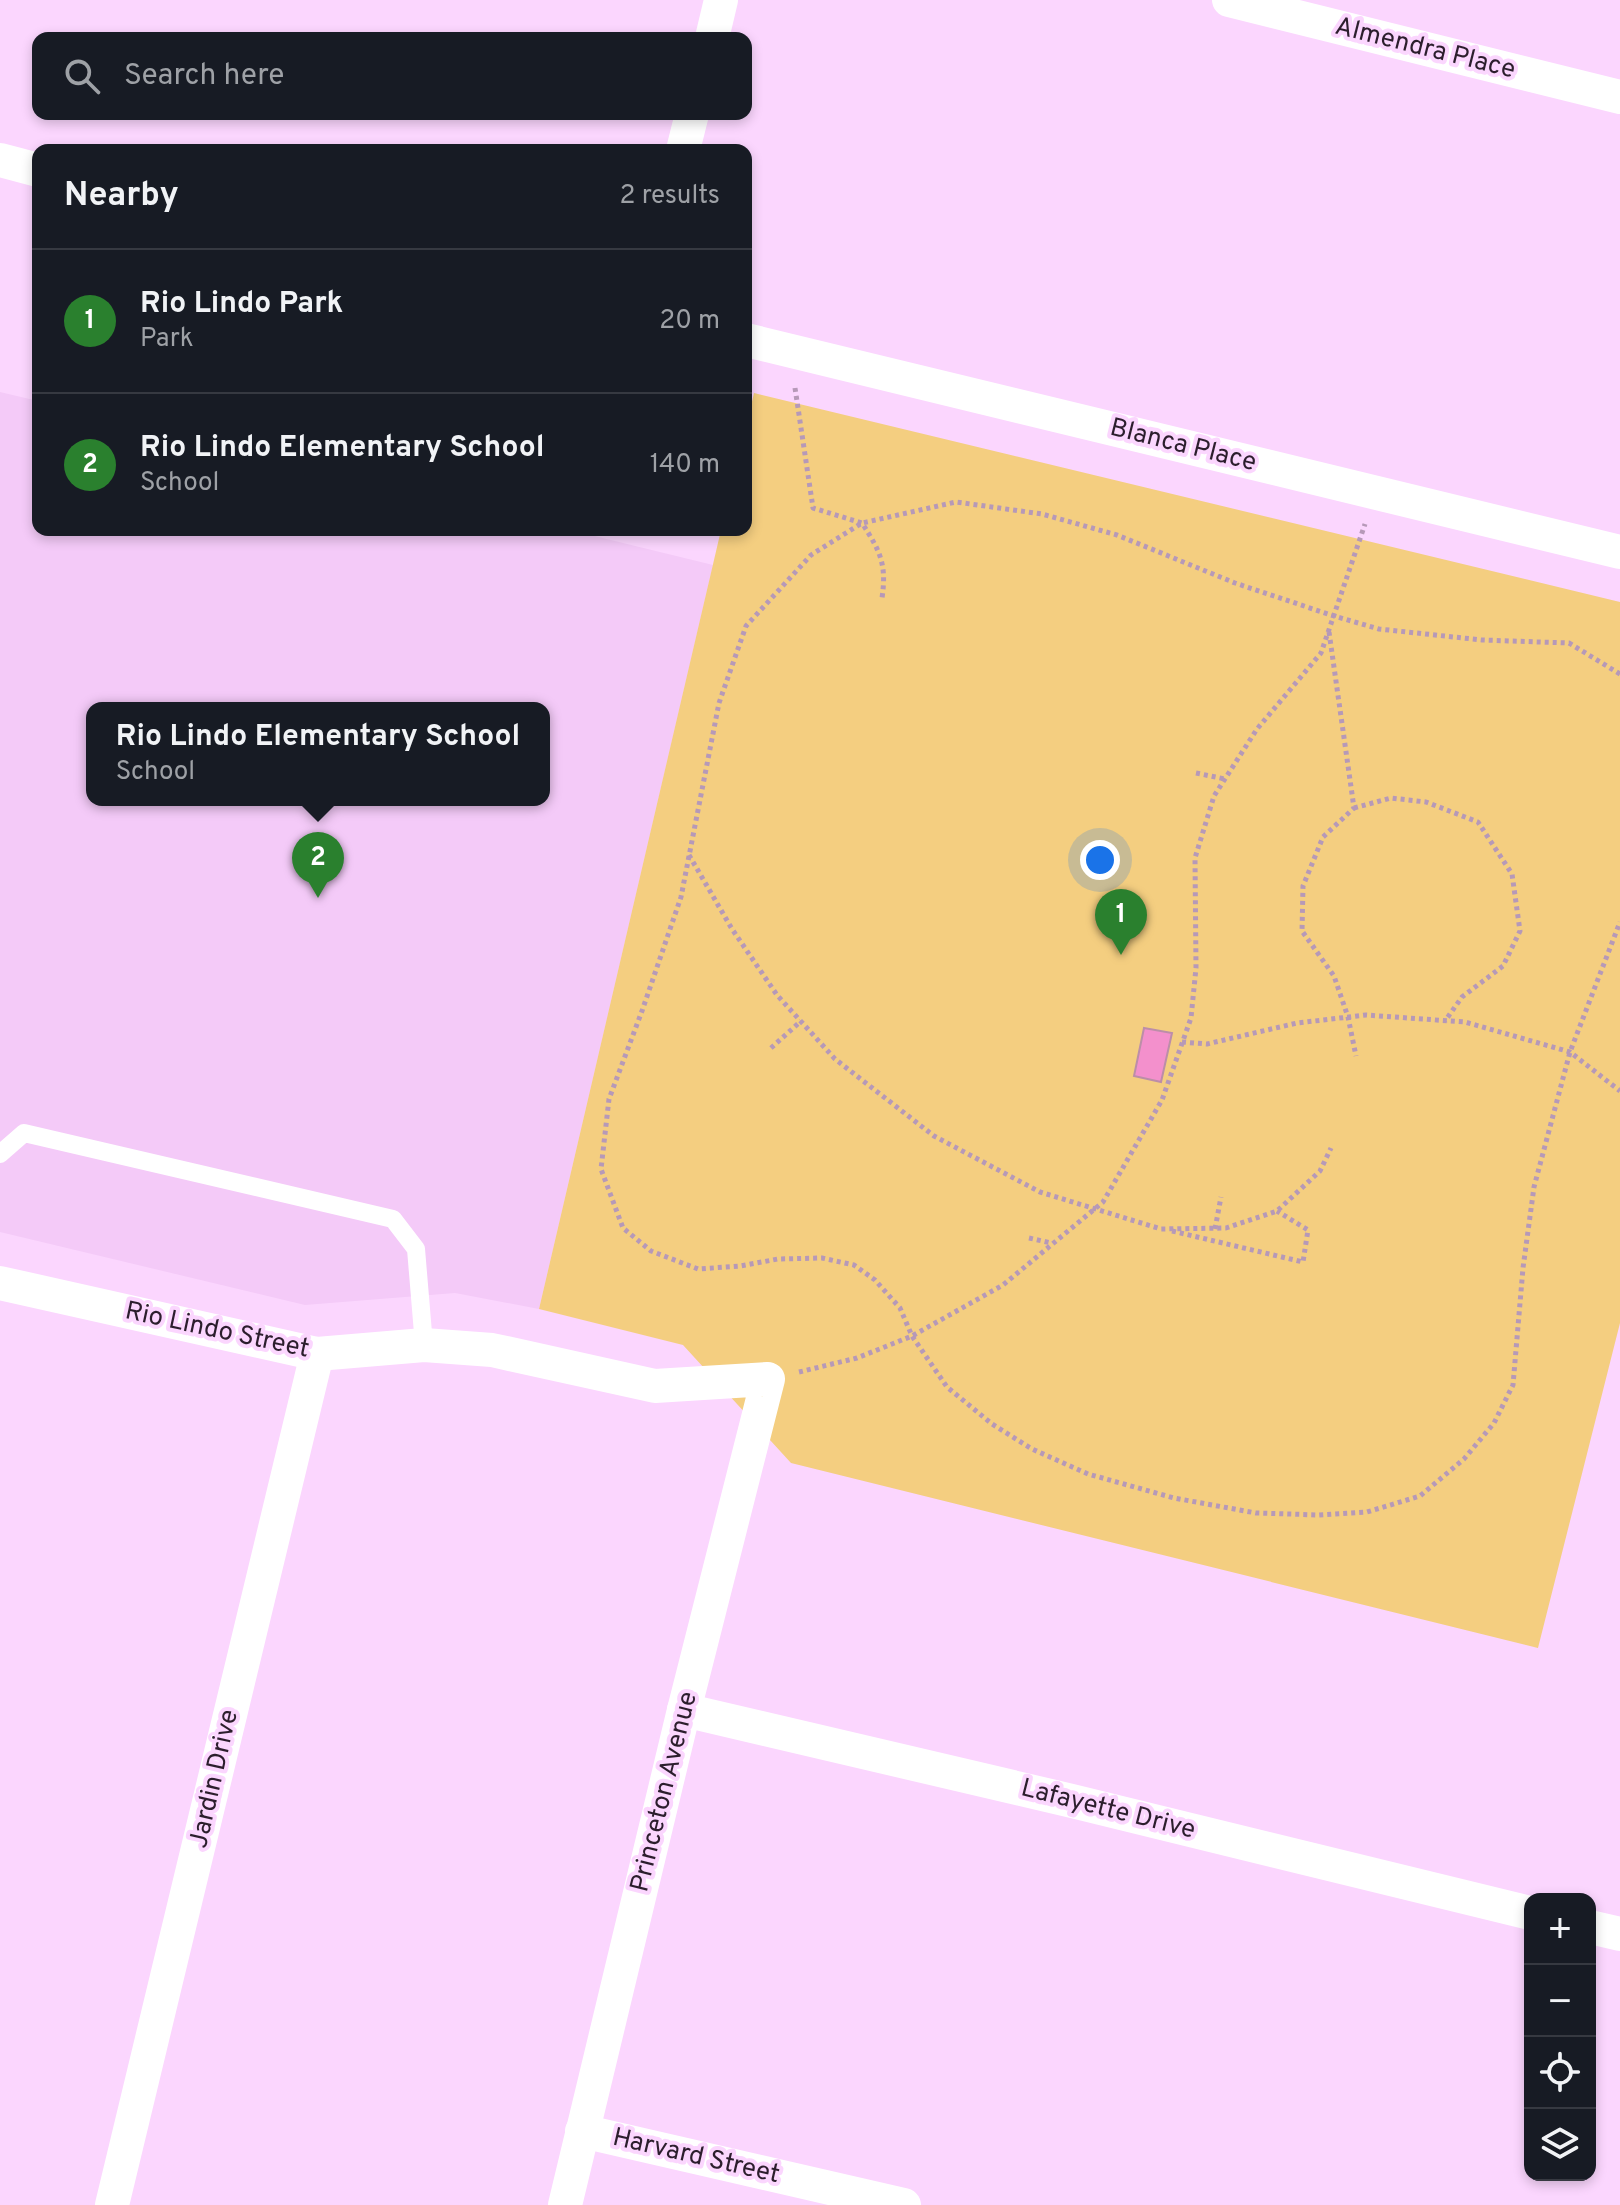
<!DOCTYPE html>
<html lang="en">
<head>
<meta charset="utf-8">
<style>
  :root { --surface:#171b24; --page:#242831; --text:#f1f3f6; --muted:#9ea1a6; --line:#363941; --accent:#2a802e }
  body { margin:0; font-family:Overpass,sans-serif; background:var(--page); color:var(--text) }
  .controls { position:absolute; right:24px; bottom:24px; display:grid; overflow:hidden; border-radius:16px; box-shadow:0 4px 12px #0003 }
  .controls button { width:72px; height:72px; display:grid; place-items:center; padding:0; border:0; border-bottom:2px solid var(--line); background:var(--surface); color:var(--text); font:40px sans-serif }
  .you { position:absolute; left:1100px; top:860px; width:28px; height:28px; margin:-20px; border:6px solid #fff; border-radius:50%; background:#1a73e8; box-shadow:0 0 0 12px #1a73e833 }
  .badge { display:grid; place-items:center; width:52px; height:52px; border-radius:50%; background:var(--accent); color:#fff; font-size:26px; font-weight:700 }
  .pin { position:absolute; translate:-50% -66px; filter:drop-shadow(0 2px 4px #0008) }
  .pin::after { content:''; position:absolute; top:42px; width:28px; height:24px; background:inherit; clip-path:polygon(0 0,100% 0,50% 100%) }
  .popup { position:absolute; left:86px; top:702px; width:464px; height:104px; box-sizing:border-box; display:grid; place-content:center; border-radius:16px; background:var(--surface); filter:drop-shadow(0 2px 6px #0005); font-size:26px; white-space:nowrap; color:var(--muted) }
  .popup b { font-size:30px; color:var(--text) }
  .popup::after { content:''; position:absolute; left:50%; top:100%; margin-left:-16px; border:16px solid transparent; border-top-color:var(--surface) }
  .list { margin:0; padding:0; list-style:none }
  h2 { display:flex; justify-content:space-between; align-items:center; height:104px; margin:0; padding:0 32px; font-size:34px }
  h2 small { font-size:26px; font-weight:400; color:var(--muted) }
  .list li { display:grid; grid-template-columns:52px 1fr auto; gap:24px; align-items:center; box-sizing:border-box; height:144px; padding:0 32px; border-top:2px solid var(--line) }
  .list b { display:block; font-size:30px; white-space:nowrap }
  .list p { margin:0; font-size:26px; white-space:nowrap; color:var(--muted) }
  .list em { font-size:26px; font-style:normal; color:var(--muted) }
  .icon { flex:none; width:44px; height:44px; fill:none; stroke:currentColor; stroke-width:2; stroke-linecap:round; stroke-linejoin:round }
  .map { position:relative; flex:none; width:1620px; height:2205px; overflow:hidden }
  .search { position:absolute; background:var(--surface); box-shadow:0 4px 12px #0003; left:32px; top:32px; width:720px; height:88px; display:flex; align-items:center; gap:20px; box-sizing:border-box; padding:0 28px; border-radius:16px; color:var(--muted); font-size:30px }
  .panel { position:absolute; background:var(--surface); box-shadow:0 4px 12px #0003; left:32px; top:144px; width:720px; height:392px; border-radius:16px }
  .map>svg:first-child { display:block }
</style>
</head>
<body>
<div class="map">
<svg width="1620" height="2205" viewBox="0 0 1620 2205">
  <rect width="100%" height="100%" fill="#fbd6fe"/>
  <path fill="#f4caf8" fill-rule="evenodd" d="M0 392 38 401V530H570L713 565 539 1309 455 1293 305 1305 0 1232ZM92 708H544V800H92Z"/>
  <path fill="#f4ce80" d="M754 393 1620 602V1323L1538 1648 791 1463 683 1345 539 1309 721 530H746V427Z"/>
  <path fill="#f390cc" stroke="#bc8ea8" stroke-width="2" d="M1144 1028 1172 1033 1161 1082 1134 1076Z"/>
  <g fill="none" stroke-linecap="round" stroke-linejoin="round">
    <g stroke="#b699b8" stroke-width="5" stroke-dasharray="4 4" stroke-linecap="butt">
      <path d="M795 388 813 508 862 523C880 551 887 564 882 598"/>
      <path d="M1329 632 1354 808 1323 837 1303 886 1302 931 1334 976 1348 1017 1356 1056"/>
      <path d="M1620 674 1569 643 1482 640 1379 629 1334 616 1235 583 1117 535 1042 514 956 502 862 523 811 555 746 626 719 703 681 897 642 1011 609 1099 601 1169 623 1228 651 1251 698 1269 740 1266 778 1259 822 1258 854 1265 875 1280 900 1308 912 1336 947 1387 992 1424 1032 1449 1088 1474 1174 1498 1256 1513 1319 1515 1367 1512 1420 1496 1464 1459 1494 1423 1513 1385 1523 1268 1534 1187 1570 1052 1620 922"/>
      <path d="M1196 773 1225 779"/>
      <path d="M1354 808 1391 798 1426 802 1478 822 1512 874 1520 931 1503 966 1462 997 1445 1021"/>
      <path d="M689 855 732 929 777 995 835 1059 934 1136 1040 1192 1161 1229 1226 1228 1277 1211 1320 1171 1331 1148"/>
      <path d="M1182 1042 1207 1044 1297 1023 1366 1015 1465 1022 1570 1052 1620 1091"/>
      <path d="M771 1048 801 1021"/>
      <path d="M1215 1229 1221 1197"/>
      <path d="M1172 1231 1303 1262 1308 1230 1277 1211"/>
      <path d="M1029 1238 1051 1243"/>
      <path d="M799 1372 857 1358 912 1336 1003 1285 1103 1202 1162 1100 1191 1018 1196 968 1195 858 1214 796 1257 729 1321 653 1365 524"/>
    </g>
    <path stroke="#fff" stroke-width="18" d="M0 1154 24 1133 393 1219 416 1249 424 1345"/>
    <g stroke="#fff" stroke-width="34">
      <path d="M1229 0 1620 97"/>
      <path d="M712 38 721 0"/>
      <path d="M683 150 692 114"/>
      <path d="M0 160 38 170"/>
      <path d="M746 340 1620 552"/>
      <path d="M0 1283 317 1354 424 1345 492 1350 655 1386 768 1379 684 1710 565 2205"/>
      <path d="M684 1710 1072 1801 1530 1913"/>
      <path d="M1590 1927 1620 1934"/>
      <path d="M582 2131 904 2205"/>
      <path d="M112 2205 317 1354"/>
    </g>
  </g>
  <g text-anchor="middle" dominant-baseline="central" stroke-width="8" stroke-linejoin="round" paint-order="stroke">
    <g font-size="26" fill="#2c1e2d" stroke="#fbd6fe">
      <text transform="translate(1425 49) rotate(14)">Almendra Place</text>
      <text transform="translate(1183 446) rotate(14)">Blanca Place</text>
      <text transform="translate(217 1331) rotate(12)">Rio Lindo Street</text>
      <text transform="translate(215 1779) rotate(-77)">Jardin Drive</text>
      <text transform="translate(665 1792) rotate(-76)">Princeton Avenue</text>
      <text transform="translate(1108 1810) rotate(14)">Lafayette Drive</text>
      <text transform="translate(696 2157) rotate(13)">Harvard Street</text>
    </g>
  </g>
</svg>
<div class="controls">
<button>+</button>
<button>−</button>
<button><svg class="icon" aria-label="locate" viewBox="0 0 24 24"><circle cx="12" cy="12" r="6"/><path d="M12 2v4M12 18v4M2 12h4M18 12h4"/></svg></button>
<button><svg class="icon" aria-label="layers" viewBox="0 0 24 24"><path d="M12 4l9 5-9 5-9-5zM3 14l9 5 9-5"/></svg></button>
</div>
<div class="you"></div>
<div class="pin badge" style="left:1121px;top:955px">1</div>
<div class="pin badge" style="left:318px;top:898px">2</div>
<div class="popup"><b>Rio Lindo Elementary School</b>School</div>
<div class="search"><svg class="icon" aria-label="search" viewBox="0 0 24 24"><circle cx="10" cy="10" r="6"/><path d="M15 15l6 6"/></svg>Search here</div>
<section class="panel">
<h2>Nearby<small>2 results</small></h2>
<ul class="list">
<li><span class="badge">1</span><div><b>Rio Lindo Park</b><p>Park</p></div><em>20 m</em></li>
<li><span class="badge">2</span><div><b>Rio Lindo Elementary School</b><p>School</p></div><em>140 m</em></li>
</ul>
</section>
</div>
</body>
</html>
